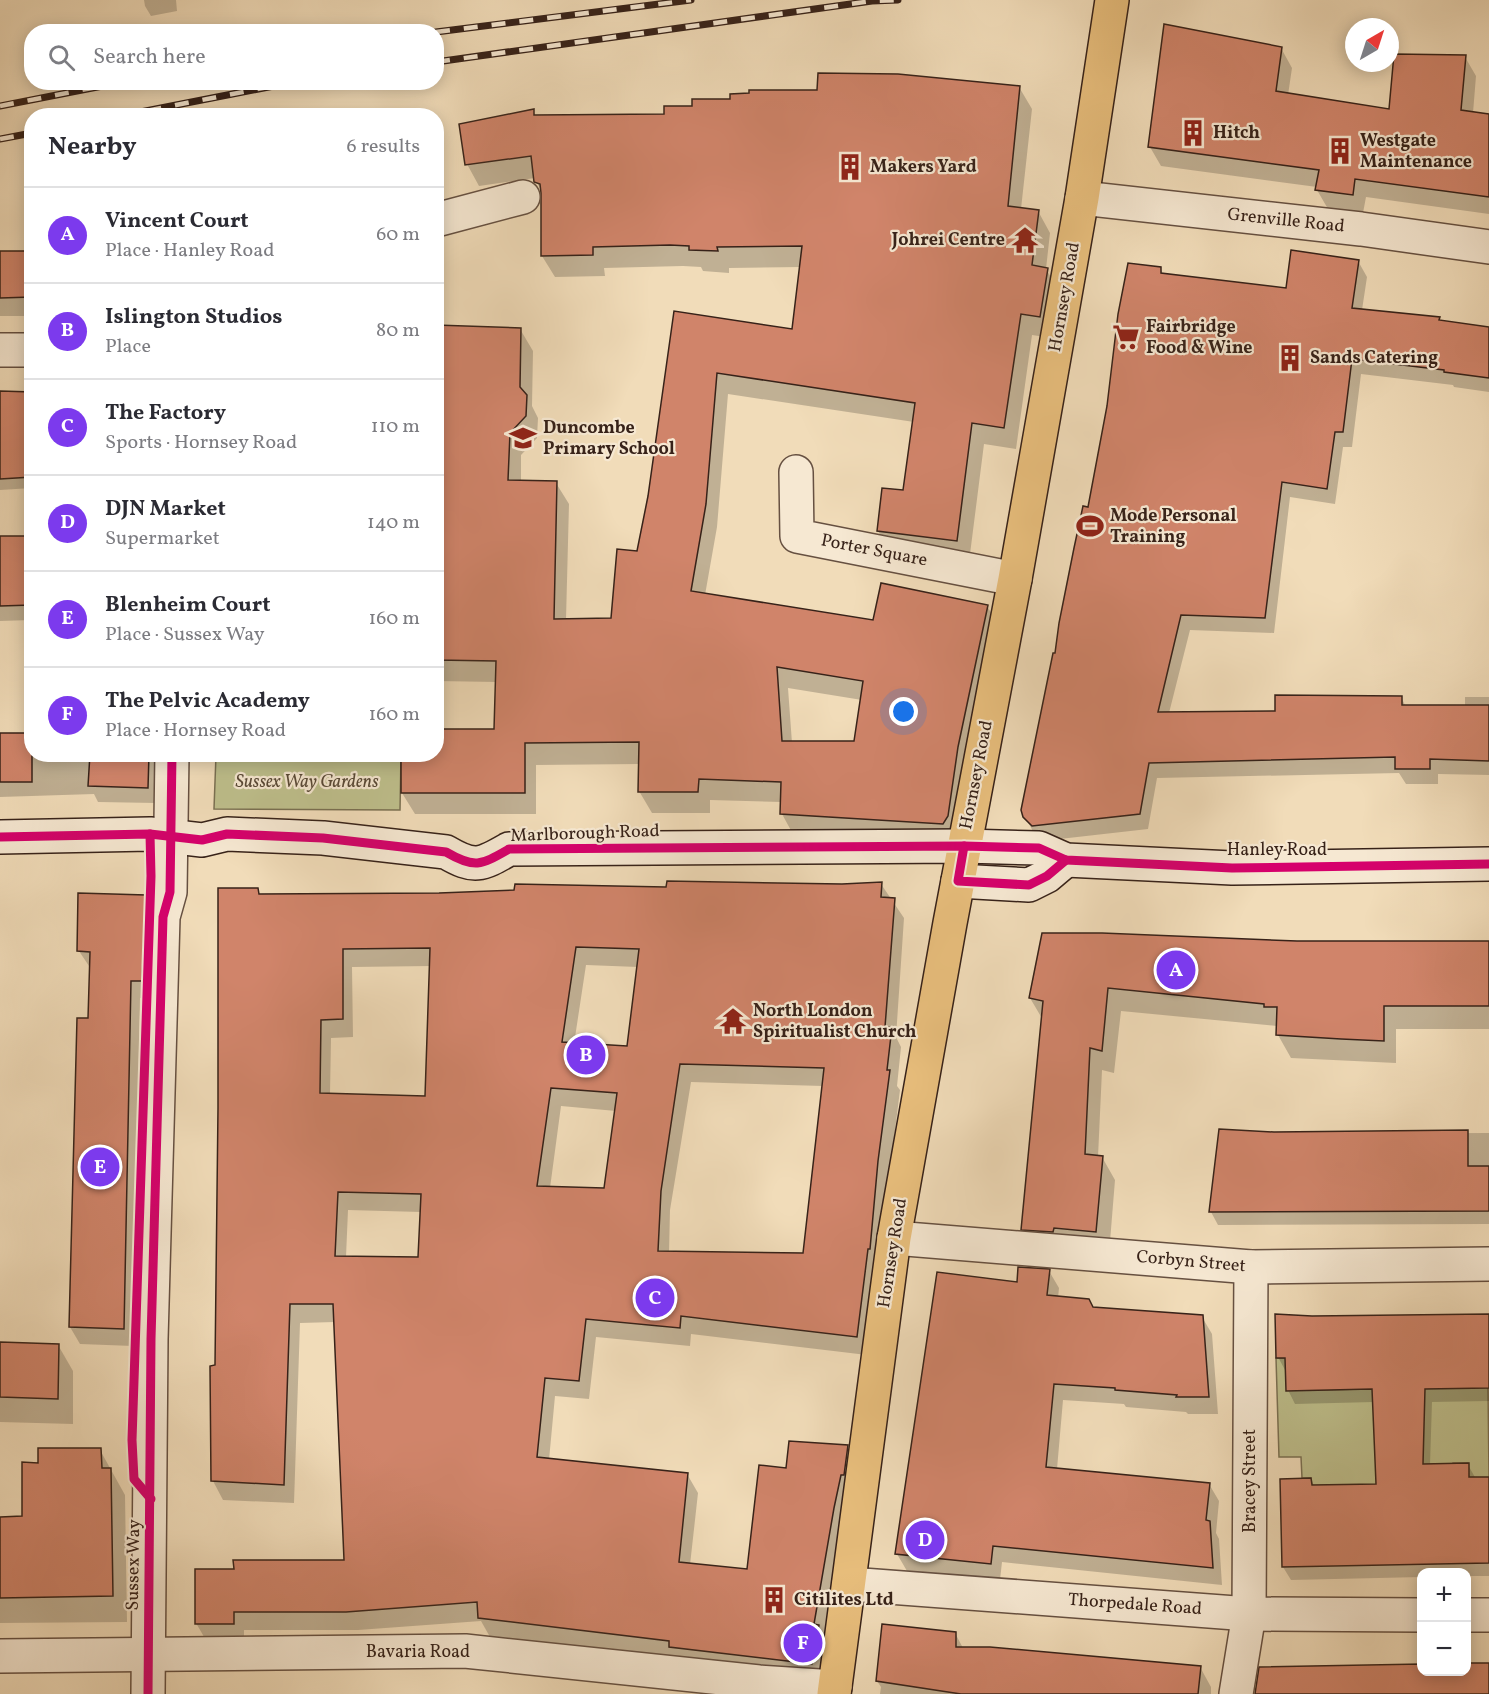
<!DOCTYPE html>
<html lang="en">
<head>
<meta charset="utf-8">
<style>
  :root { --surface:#fff; --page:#f2f2f3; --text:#2b2b33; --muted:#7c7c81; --line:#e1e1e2; --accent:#7c3aed }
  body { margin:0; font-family:Vollkorn,serif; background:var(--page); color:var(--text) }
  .controls { position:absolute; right:18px; bottom:18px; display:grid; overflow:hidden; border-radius:12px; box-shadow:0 3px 15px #0003 }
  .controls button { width:54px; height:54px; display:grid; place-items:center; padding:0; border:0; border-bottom:2px solid var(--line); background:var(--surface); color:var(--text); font:30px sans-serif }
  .compass { position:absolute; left:1345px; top:18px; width:54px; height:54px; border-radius:50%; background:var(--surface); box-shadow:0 3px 15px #0003; rotate:39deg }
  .you { position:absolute; left:904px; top:712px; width:21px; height:21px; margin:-15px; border:4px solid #fff; border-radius:50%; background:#1a73e8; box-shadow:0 0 0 9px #1a73e833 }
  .badge { display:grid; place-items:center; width:39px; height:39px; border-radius:50%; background:var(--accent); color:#fff; font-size:20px; font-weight:700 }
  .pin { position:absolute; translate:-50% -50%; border:3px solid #fff; box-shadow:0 2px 6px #0006 }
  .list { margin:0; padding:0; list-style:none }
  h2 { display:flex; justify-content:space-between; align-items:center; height:78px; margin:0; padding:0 24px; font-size:26px }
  h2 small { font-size:20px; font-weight:400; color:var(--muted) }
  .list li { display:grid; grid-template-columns:39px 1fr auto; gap:18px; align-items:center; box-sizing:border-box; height:96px; padding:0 24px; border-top:2px solid var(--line) }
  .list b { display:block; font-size:22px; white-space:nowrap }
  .list p { margin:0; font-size:20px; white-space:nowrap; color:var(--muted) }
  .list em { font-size:20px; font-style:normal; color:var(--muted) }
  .icon { flex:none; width:33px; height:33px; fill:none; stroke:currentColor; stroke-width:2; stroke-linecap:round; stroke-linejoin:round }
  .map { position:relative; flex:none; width:1489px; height:1694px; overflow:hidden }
  .search { position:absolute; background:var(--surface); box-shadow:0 3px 15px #0003; left:24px; top:24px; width:420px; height:66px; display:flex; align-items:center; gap:15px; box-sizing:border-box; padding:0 21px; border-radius:24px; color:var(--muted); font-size:22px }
  .panel { position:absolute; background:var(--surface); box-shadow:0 3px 15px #0003; left:24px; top:108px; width:420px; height:654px; border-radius:24px }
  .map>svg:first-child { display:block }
</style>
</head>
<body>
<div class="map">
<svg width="1489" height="1694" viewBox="0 0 1489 1694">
  <rect width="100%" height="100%" fill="#f1dcb9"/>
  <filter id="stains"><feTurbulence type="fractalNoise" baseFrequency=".00333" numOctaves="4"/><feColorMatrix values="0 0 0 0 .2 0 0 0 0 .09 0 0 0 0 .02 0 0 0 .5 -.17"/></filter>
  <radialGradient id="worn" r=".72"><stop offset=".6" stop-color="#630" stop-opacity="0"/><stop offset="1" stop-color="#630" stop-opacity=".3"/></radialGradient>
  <g fill="#bebf8c" stroke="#7a7052" stroke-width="1.5">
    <path d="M216 755H401L400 810 214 809Z"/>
    <path d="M1276 1358H1285L1309 1390 1488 1387 1489 1477 1470 1520 1468 1463H1453L1452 1475 1437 1519 1312 1485 1311 1478H1302L1301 1457H1279Z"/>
  </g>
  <g fill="#0003" fill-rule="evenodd">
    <path d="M144 0H176L177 11 151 16 145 6Z"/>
    <path d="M1281 48 1292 68 1288 95 1391 111 1465 57 1476 76 1473 113 1489 115V214L1366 197 1363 213 1328 209 1317 190V187L1161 166 1150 147Z"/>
    <path d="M1019 87 1032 109 1021 209 1038 211 1050 233 1046 269 1059 291 1052 338 1032 335 1016 449 984 444 969 562 891 552 878 531 905 492 914 422 728 394 717 527 705 595 874 622 987 606 1000 628 962 834 794 836 782 814V802L710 800V813H652L639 791 640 764 536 765V814H415L402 793 436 754 495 731 497 682 436 681V327L520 329 533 351 532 406 538 418 537 438 521 455V482L556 483 569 504 566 620 612 619 638 552 649 496 675 313 794 330 801 267 729 268V273L703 271 701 267 683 266 604 268 605 276 555 277 542 256 543 195 535 178 479 186 467 164 533 111 536 116 665 115ZM788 688 862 700 856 742 792 743Z"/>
    <path d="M32 252V316H0V253Z"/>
    <path d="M1358 261 1367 277 1362 310 1439 318 1441 322 1489 328V392L1454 387 1453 385 1361 374 1352 447H1343L1335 504 1290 497 1274 633 1190 630 1169 713H1277L1401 697 1406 707H1465V697H1489V775L1438 774V784H1406L1399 773 1157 778 1148 829 1042 841 1034 833 1025 817 1056 655 1090 509 1160 268 1164 275 1287 290Z"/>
    <path d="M32 393V488L0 490V394Z"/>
    <path d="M32 537V620L0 621V538Z"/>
    <path d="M0 735 32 754H158L156 803 98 802 94 794 0 797Z"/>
    <path d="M881 884 904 918 896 1037 901 1047 897 1086 900 1090 867 1355 691 1334 690 1346 596 1337 589 1399 555 1396 549 1460 687 1474 698 1493 690 1565 749 1571 788 1470 847 1446 858 1465 844 1528 825 1638 829 1645 822 1682 677 1658 490 1637 481 1621 358 1630H244V1642H207L196 1623 235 1570 345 1562 335 1322 300 1323 294 1503 223 1500 213 1481 216 1367 257 890 260 895H439ZM586 965 638 967 628 1048 574 1044ZM431 966 426 1098 330 1094 331 1038 353 1037 352 967ZM691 1082 823 1086 805 1255 669 1253 670 1210ZM561 1106 616 1111 605 1189 550 1188ZM348 1210 421 1212 419 1259 346 1257Z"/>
    <path d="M145 897 155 914 152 998H140L133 1346 80 1344 70 1327 89 1020 91 969 79 951Z"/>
    <path d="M1489 942V1029H1396V1063L1291 1058 1278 1035 1277 1026 1121 1011 1114 1073 1102 1070 1098 1157H1102L1115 1180 1109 1254 1036 1252 1023 1229 1043 1020 1030 998 1297 943Z"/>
    <path d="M1221 1131 1274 1134 1489 1133V1224L1218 1225 1211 1212Z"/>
    <path d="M1049 1271 1059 1288 1058 1298 1093 1308 1202 1317 1212 1334 1218 1414H1188L1186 1412 1126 1407 1124 1404 1063 1400 1057 1469 1209 1484 1219 1501 1216 1533 1219 1539 1222 1585 1002 1562 1000 1580 907 1571 897 1554 1018 1283Z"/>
    <path d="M1489 1316V1401L1432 1402 1430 1465H1468L1476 1479H1489V1576H1466V1572H1422V1577L1291 1580 1283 1567 1310 1479 1314 1487 1377 1486 1374 1402 1295 1404 1288 1390 1287 1370H1285L1278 1357 1312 1318Z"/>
    <path d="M0 1344 58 1345 73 1371V1424L0 1422Z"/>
    <path d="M100 1450 125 1495 127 1622 0 1623V1518H24L40 1464Z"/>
    <path d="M955 1633 963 1648 1200 1667 1211 1687V1694H880L881 1687 877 1681Z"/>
  </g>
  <g fill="#d0846a" stroke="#372219" stroke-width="1.5" fill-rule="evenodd">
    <path d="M1164 24 1282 47 1276 91 1389 109 1394 54 1466 55 1461 110 1489 114V197L1355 179 1353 195 1315 190 1319 170 1148 147Z"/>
    <path d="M818 73 898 74 1020 86 1008 206 1039 210 1032 265 1048 268 1040 317 1021 314 1004 428 972 423 957 541 877 531 882 488 903 490 915 403 717 373 706 504 691 591 873 620 881 583 988 605 958 747 948 816 943 824 780 814 781 782 699 779 698 792H638L639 742 525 743V793H401V754H436V729H494L496 661 436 660V325L521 328 520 387 527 395 526 416 510 433 508 480 557 481 554 619 611 618 617 549 637 551 648 496 674 311 792 329 802 246 717 247 718 251 689 250V246L670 245 593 247V255L541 256V193L540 184 534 182 531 156 465 165 459 124 534 109V115L664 114V106H692V99H730V94L749 93V90H817ZM777 667 863 681 854 741H782Z"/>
    <path d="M1291 250 1359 260 1352 308 1440 317 1439 320 1489 327V378L1444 372V370L1352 359 1343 432H1335L1327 489 1282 482 1265 618 1181 615 1158 712 1275 711V695L1402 696V705H1489V761L1430 759V769H1395V757L1149 763 1140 814 1032 826 1023 817 1021 810 1053 653H1055L1059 623 1074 548 1083 506 1088 507 1107 406 1118 314 1128 263 1161 267V273L1286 288Z"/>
    <path d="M0 251H32V297L0 298Z"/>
    <path d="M0 391 32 392V477L0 479Z"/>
    <path d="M0 536H32V605L0 606Z"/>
    <rect x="0" y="733" width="32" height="49"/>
    <path d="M90 754H149L148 788 88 786Z"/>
    <path d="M667 881 842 884 882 882 881 897 895 898 885 1027H892L887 1070H890L878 1161 870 1249H868L857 1337 681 1316 680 1328 586 1319 579 1381 545 1378 537 1457 688 1473 679 1562 747 1569 759 1465 786 1468 789 1441 848 1445 844 1475H841L834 1508 814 1624 819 1625 812 1664 669 1647V1641L478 1618 477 1602 346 1612H234V1624H195V1569H234L233 1560H344L333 1304H290L284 1485 211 1481 210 1366 215 1365 218 1108V888H258L259 894 439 893 514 890 515 884 666 887ZM576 947 639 949 627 1046 562 1042ZM430 948 425 1096 320 1093 321 1020 343 1019V949ZM680 1064 824 1068 803 1253 658 1251 661 1191ZM551 1088 617 1093 604 1188 537 1186ZM338 1192 421 1194 418 1257 335 1256Z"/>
    <path d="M78 893 146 895 142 981H131L124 1329 69 1327 77 1018H88L90 952 77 951Z"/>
    <path d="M1042 933H1102L1297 941H1489V1006H1384V1041L1341 1039 1276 1035 1277 1007H1264V1004L1108 988 1102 1051 1090 1048 1085 1154 1103 1156 1096 1232 1054 1228 1053 1232 1021 1230 1043 1001 1029 998Z"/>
    <path d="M1219 1129 1274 1132 1468 1130V1166H1489V1211L1209 1212Z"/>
    <path d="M1018 1267 1050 1269 1047 1295 1089 1299 1093 1307 1203 1315 1209 1397H1176L1177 1395 1115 1390V1388L1054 1384 1046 1467 1210 1483 1206 1520 1210 1521 1213 1568 993 1546 991 1564 895 1554 937 1272 1017 1282Z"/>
    <path d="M1275 1314 1312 1316 1489 1314V1388L1425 1389 1423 1464 1469 1463V1477H1489V1563L1282 1567 1280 1479 1311 1478 1312 1485 1376 1484 1372 1389 1286 1391 1285 1358H1276Z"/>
    <path d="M0 1342 59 1344 58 1399 0 1397Z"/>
    <path d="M38 1448H101L102 1468H111L113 1596 0 1598V1517L22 1516V1462L38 1463Z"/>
    <path d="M882 1624 956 1632V1647H990L1201 1666 1198 1694H961L876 1681Z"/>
    <path d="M1467 1663H1489V1694H1255L1259 1667 1422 1664V1671H1467Z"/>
  </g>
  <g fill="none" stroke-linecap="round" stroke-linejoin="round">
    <defs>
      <g id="street">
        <path d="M1082 198 1361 229 1489 247"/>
        <path d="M436 220 523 197"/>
        <path d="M0 350H32"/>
        <path d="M796 472 797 536 1015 579"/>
        <path d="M894 1238 1251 1267 1489 1264"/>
        <path d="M849 1584 1249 1614 1422 1615"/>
        <path d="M1466 1615H1489"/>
        <path d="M0 1656 465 1651 759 1682 835 1687"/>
        <path d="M148 1694 151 1339 163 917 170 892 172 754"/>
        <path d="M1236 1694 1249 1614 1251 1267"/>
      </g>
      <g id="secondary">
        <path d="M0 837 150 834 202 840 227 834 323 838 446 852C475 869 481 865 509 849L964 846 1039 848 1066 860 1232 868 1489 864"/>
        <path d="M958 881 1029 885 1047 876 1066 860"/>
      </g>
      <path id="primary" d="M834 1694 894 1238 950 923 1015 579 1082 198 1112 0"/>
    </defs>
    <use href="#street" stroke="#665041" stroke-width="36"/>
    <use href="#secondary" stroke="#372219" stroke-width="36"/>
    <use href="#primary" stroke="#372219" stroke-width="36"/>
    <use href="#street" stroke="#f6e8d2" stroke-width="33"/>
    <use href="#secondary" stroke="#f6e8d2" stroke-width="33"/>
    <use href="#primary" stroke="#e8be7c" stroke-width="33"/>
    <defs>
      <g id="rail">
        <path d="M436 32 691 0"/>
        <path d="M436 62 872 1 898 0"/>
        <path d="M0 106 123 82"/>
        <path d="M120 116 294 82"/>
        <path d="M0 139 32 133"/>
      </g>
    </defs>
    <use href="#rail" stroke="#372219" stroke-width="7"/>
    <use href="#rail" stroke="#f6e8d2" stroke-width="4.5" stroke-dasharray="14" stroke-linecap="butt"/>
    <defs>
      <g id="cycleway">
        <path d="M150 834 151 876 132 1440 134 1479 151 1499"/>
        <path d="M0 837 150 834 202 840 227 834 323 838 446 852C475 869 481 865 509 849L964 846 1039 848 1066 860 1232 868 1489 864"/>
        <path d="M964 846 958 881 1029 885 1047 876 1066 860"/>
        <path d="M148 1694 151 1339 163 917 170 892 172 754"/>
      </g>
    </defs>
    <use href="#cycleway" stroke="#f6e8d2" stroke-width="13"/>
    <use href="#cycleway" stroke="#d6006c" stroke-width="9"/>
  </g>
  <defs>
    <symbol id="building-bare" viewBox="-9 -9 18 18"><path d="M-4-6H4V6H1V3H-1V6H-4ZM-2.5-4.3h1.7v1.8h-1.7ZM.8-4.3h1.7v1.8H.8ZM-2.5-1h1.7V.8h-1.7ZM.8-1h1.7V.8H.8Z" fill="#8f2418" stroke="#f6e8d2" stroke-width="2.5" paint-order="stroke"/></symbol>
    <symbol id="temple-bare" viewBox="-9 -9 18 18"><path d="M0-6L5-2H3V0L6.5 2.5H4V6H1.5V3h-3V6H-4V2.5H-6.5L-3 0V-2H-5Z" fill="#8f2418" stroke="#f6e8d2" stroke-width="2.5" paint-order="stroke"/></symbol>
    <symbol id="supermarket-bare" viewBox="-9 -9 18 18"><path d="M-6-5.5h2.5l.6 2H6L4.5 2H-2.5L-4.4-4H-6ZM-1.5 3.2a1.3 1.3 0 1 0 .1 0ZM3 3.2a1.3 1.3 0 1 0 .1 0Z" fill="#8f2418" stroke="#f6e8d2" stroke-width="2.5" paint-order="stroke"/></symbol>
    <symbol id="school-bare" viewBox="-9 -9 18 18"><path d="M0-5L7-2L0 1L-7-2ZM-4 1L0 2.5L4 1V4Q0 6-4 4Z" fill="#8f2418" stroke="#f6e8d2" stroke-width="2.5" paint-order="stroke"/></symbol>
    <symbol id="stadium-bare" viewBox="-9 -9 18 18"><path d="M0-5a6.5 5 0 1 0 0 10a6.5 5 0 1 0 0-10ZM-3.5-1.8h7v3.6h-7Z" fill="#8f2418" stroke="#f6e8d2" stroke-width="2.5" paint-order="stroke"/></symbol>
  </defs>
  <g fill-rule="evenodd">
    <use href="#building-bare" x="1174" y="114" width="38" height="38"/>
    <use href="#building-bare" x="1321" y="132" width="38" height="38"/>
    <use href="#building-bare" x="831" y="148" width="38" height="38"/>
    <use href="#temple-bare" x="1006" y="221" width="38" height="38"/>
    <use href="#supermarket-bare" x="1107" y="318" width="38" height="38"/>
    <use href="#building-bare" x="1271" y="339" width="38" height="38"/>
    <use href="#school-bare" x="504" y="419" width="38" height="38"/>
    <use href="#stadium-bare" x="1071" y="507" width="38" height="38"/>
    <use href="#temple-bare" x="714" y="1002" width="38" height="38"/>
    <use href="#building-bare" x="755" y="1581" width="38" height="38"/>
  </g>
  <g text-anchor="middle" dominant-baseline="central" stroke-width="4.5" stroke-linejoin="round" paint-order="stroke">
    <g font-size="18" font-weight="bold" fill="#372219" stroke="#f6e8d2" text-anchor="start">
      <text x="1213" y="133">Hitch</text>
      <text x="1360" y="141">Westgate<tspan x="1360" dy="21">Maintenance</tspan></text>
      <text x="870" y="167">Makers Yard</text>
      <text x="1005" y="240" text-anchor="end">Johrei Centre</text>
      <text x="1146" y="327">Fairbridge<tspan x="1146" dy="21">Food &amp; Wine</tspan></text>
      <text x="1310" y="358">Sands Catering</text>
      <text x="543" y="428">Duncombe<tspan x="543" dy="21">Primary School</tspan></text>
      <text x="1110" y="516">Mode Personal<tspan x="1110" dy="21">Training</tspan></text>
      <text x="753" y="1011">North London<tspan x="753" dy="21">Spiritualist Church</tspan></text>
      <text x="794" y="1600">Citilites Ltd</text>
    </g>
    <g font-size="18" fill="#372219" stroke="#f6e8d2">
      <text transform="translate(1286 221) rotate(6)">Grenville Road</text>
      <text transform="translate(1065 297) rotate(-80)">Hornsey Road</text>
      <text transform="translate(874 551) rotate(11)">Porter Square</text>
      <text transform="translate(977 775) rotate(-79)">Hornsey Road</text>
      <text transform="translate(585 834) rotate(-2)">Marlborough Road</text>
      <text x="1277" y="850">Hanley Road</text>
      <text transform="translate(893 1253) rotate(-81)">Hornsey Road</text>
      <text transform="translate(1191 1262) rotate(5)">Corbyn Street</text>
      <text transform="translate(1250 1481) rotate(-90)">Bracey Street</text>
      <text transform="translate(134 1565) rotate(-89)">Sussex Way</text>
      <text transform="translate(1135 1605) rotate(4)">Thorpedale Road</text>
      <text x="418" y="1652">Bavaria Road</text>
    </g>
    <g font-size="18" font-style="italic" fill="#594936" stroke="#f6e8d2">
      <text x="307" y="782">Sussex Way Gardens</text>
    </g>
  </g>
  <rect width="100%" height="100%" filter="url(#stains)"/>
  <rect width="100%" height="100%" fill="url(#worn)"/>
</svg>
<div class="controls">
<button>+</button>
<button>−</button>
</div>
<svg class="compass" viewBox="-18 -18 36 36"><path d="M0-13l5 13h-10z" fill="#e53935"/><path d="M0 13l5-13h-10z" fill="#7c7c81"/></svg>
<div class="you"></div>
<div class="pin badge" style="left:1176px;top:970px">A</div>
<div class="pin badge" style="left:586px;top:1055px">B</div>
<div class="pin badge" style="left:655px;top:1298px">C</div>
<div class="pin badge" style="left:925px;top:1540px">D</div>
<div class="pin badge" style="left:100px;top:1167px">E</div>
<div class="pin badge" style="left:803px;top:1643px">F</div>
<div class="search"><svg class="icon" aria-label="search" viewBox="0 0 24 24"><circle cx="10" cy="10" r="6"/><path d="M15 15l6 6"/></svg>Search here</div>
<section class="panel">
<h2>Nearby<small>6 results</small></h2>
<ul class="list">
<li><span class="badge">A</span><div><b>Vincent Court</b><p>Place · Hanley Road</p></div><em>60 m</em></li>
<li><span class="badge">B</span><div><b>Islington Studios</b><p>Place</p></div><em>80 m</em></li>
<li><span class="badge">C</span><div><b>The Factory</b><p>Sports · Hornsey Road</p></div><em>110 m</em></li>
<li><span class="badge">D</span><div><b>DJN Market</b><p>Supermarket</p></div><em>140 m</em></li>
<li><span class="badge">E</span><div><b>Blenheim Court</b><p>Place · Sussex Way</p></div><em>160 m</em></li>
<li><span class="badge">F</span><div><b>The Pelvic Academy</b><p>Place · Hornsey Road</p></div><em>160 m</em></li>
</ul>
</section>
</div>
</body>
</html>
